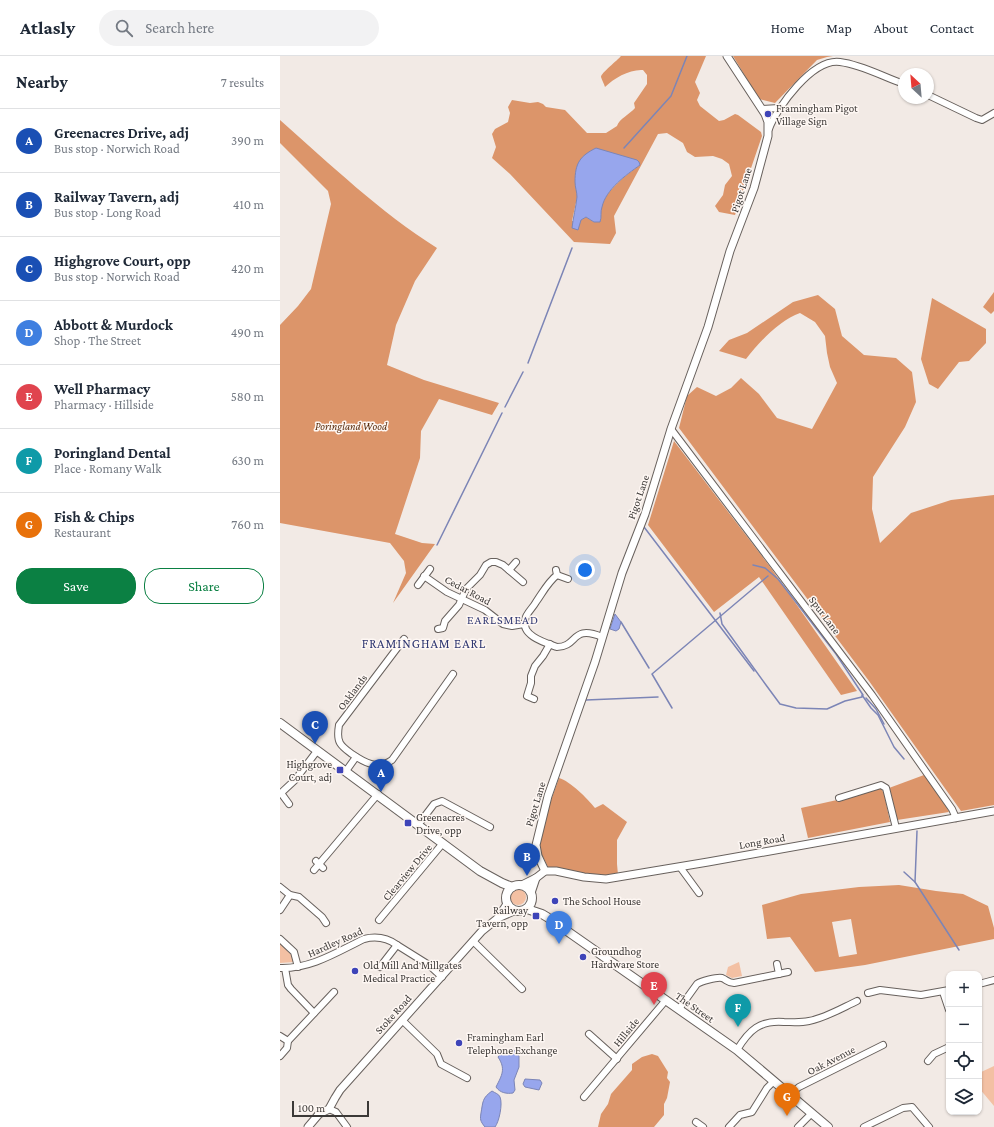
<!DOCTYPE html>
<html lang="en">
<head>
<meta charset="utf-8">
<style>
  :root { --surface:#fff; --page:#f2f2f3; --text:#1f2937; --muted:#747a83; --line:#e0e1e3; --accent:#0b8043 }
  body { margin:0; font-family:"Crimson Pro",serif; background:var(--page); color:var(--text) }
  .controls { position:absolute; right:12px; bottom:12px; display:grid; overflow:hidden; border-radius:8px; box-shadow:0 1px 3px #0004 }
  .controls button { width:36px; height:36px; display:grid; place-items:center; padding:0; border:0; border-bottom:1px solid var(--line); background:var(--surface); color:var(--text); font:20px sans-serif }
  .compass { position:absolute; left:618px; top:12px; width:36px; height:36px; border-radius:50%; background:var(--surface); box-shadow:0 1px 3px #0004; rotate:334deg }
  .scale { position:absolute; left:12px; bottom:10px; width:77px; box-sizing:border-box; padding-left:4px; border:2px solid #3c3937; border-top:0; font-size:11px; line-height:14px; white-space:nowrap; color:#3c3937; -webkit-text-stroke:3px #fef7f3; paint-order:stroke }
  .you { position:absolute; left:305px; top:514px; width:14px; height:14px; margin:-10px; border:3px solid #fff; border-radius:50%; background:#1a73e8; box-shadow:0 0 0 6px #1a73e833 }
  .badge { display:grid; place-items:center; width:26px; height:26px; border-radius:50%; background:var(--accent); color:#fff; font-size:13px; font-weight:700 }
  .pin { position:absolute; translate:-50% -33px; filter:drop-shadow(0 1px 2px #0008) }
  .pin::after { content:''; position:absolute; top:21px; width:14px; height:12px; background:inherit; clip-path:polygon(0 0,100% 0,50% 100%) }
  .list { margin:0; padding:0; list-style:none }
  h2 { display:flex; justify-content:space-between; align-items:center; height:52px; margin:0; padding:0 16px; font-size:17px }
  h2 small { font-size:13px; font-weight:400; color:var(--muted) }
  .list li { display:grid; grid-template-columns:26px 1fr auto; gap:12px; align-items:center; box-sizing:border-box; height:64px; padding:0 16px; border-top:1px solid var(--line) }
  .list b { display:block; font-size:15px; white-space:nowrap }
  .list p { margin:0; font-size:13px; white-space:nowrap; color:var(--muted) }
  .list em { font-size:13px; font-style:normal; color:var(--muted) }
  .actions { display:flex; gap:8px; padding:12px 16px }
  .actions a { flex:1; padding:9px 0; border:1px solid var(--accent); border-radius:16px; text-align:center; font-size:14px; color:var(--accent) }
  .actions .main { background:var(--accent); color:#fff }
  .icon { flex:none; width:22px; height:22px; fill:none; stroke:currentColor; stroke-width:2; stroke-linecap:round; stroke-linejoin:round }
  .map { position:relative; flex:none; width:714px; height:1071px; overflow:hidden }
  header { display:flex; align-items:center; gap:24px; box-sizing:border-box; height:56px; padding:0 20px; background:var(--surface); border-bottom:1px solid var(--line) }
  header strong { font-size:19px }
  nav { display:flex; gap:22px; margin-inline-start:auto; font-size:14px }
  .search { width:280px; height:36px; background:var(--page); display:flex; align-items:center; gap:10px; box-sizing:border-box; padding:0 14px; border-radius:22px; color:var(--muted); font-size:15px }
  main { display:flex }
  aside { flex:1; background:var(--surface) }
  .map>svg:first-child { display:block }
</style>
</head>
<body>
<header>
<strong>Atlasly</strong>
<div class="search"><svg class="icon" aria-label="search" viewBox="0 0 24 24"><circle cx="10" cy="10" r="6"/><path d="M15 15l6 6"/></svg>Search here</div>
<nav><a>Home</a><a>Map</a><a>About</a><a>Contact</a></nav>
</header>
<main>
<aside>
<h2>Nearby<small>7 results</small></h2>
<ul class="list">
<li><span class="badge" style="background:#1a4fb4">A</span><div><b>Greenacres Drive, adj</b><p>Bus stop · Norwich Road</p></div><em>390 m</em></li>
<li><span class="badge" style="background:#1a4fb4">B</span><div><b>Railway Tavern, adj</b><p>Bus stop · Long Road</p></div><em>410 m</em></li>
<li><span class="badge" style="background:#1a4fb4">C</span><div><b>Highgrove Court, opp</b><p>Bus stop · Norwich Road</p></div><em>420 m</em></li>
<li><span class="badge" style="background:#3f7fe0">D</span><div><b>Abbott &amp; Murdock</b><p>Shop · The Street</p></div><em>490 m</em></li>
<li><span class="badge" style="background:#e0444e">E</span><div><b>Well Pharmacy</b><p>Pharmacy · Hillside</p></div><em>580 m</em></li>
<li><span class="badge" style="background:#0f9aa8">F</span><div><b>Poringland Dental</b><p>Place · Romany Walk</p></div><em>630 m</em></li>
<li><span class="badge" style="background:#e8710a">G</span><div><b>Fish &amp; Chips</b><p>Restaurant</p></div><em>760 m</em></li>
</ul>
<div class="actions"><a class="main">Save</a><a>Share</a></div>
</aside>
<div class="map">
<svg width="714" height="1071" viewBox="0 0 714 1071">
  <rect width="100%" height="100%" fill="#f2eae5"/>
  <g fill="#f3c0a3">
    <circle cx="238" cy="841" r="8"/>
    <path d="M0 886 8 892 15 904 14 906 0 907Z"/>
    <path d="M459 906 462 920 452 922 446 919 448 911Z"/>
    <path d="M714 1010V1050L699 1032V1017Z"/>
  </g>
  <g fill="#dc956a" fill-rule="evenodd">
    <path d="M341 0H426L415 26 420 37 417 44 420 50 439 65 444 64 455 58 458 59 481 76 482 80 455 159 439 156 435 150 443 139 445 129 452 120 449 108 442 103 433 100 415 101 407 96 403 87 387 77 378 78 334 160 336 177 330 188 294 186 230 118 212 102 216 91 212 78 215 73 228 66 230 57 228 51 232 44 250 47 258 46 263 48 266 51 285 54 307 77H326L337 70C339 63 350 58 355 52L354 47 367 28V19L363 14C350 13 334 22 325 31 324 28 322 24 321 21 321 17 338 4 341 0ZM360 109C347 118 324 136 321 152 321 155 321 159 321 162L314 166 306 161 301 164 292 165 297 142Z"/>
    <path d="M453 0H553L547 1 537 4 495 47 479 43Z"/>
    <path d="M0 64C51 109 100 156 157 192L135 225 116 269 107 309 144 324 219 347 212 359 159 343 141 375 140 402 115 478 142 487 155 488 113 547 126 517 124 505 110 487 0 467V269L18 250 31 233 51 148 48 135 0 87Z"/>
    <path d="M714 236V255L711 258 703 251Z"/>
    <path d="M538 239 555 253 562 280 584 299 616 302 632 316 636 346 625 371 593 421 592 453 600 487 631 457 671 444 714 439V749L681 755 589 625 399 372 407 340 417 331 436 340 451 332 461 322 479 338 497 362 532 373 557 327 550 311 547 297 545 280 535 266 520 257C500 264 479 286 466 303L439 295 449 284 467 277 513 246Z"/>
    <path d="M652 242 706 273V287L689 305 679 306 658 333 649 328 641 303Z"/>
    <path d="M394 385 491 512 577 635 561 639 479 521 434 556 368 469Z"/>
    <path d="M644 719 665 748 669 756 617 764 609 732Z"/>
    <path d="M279 722C290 725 308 743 315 752L323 748 347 766 337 784V808L338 819 315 820 269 813 259 793 260 775Z"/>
    <path d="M597 733H601L604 737 610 766 528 782 521 752 557 744Z"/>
    <path d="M619 829 656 835 683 838 708 850 714 872V883L585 909 535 916 510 881 487 883 482 849 521 838 579 831ZM571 863 577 898 559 901 552 866Z"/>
    <path d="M372 998 378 1000 388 1016 387 1022 390 1026 387 1042 384 1048V1059L374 1071H318L321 1058 328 1048 331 1038 352 1014V1008L362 1001Z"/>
  </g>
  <g fill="#97a6ed" stroke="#7c85b6">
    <path d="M316 92 357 104 359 106 360 109C346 119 326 133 322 151 320 156 322 161 320 166H314L306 161 301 164 298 174 292 172C293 162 296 151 297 141 297 136 295 131 295 126 295 107 300 100 316 92Z"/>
    <path d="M335 558 341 566 339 573 336 575 330 573Z"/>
    <path d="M224 994H234L239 1000V1011L234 1024 235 1034 233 1037C227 1038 220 1037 216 1031 222 1019 226 1013 218 1001Z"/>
    <path d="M245 1023 260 1024 262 1027 259 1034 245 1031 243 1028Z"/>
    <path d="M212 1035C215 1037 219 1038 220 1041 223 1048 219 1066 215 1071H205C200 1065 200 1063 201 1057 203 1046 202 1042 212 1035Z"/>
  </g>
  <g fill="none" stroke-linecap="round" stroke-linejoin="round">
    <g stroke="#7c85b6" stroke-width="1.5">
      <path d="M344 92 391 40 407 0"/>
      <path d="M248 307 292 192"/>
      <path d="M225 351 243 316"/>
      <path d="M364 471 474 615"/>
      <path d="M157 489 222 357"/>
      <path d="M473 509 485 512 498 523 556 598 583 639"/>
      <path d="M440 557 442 568 486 629 500 648 516 652 547 653 565 645 582 641V639L591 652 598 659 614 691 624 703"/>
      <path d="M341 566 369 612"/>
      <path d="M586 642 596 653 604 668"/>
      <path d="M306 644 378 641"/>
      <path d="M392 652 372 618 488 520"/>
      <path d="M624 816 635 826 679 894"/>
      <path d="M635 826 637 775"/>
    </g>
    <defs>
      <g id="minor">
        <path d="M648 39 696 62 702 64 714 57"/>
        <path d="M482 53 499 52"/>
        <path d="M489 73C497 51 533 2 560 6 583 9 603 21 624 28"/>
        <path d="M391 373 592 639 672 753 676 762"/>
        <path d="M229 514 236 506"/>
        <path d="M276 514 277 519C268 526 263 536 256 546 253 552 246 557 245 564 241 580 266 587 277 591 298 591 291 568 322 581"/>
        <path d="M277 519 288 523"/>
        <path d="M144 520 167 536 205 554 223 568 232 570 244 568"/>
        <path d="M138 529 150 513"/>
        <path d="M158 573 163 572 165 565 179 549 186 533 200 519 206 509 211 506H216L223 509 243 526"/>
        <path d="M124 583 59 669C58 675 57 682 60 687 63 692 68 695 72 698 85 707 98 714 112 704L173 618"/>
        <path d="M254 643 247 640 251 627V620L255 610 263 600 270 588"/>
        <path d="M66 715 76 701"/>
        <path d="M559 742 601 729 606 732 616 772"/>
        <path d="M9 748 1 737 15 724 37 695"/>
        <path d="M138 769 154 748 162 745 210 771"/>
        <path d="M36 805 43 812"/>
        <path d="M400 811 419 837"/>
        <path d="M34 814 98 738"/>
        <path d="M0 831 10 839 19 841 42 861 46 867"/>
        <path d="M0 854 10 839"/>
        <path d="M99 864 163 787"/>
        <path d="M0 883 14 896 18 911"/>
        <path d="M193 885 242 933"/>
        <path d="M497 908 499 918"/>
        <path d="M100 911 117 889 149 909 162 921"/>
        <path d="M0 912C31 913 57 896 84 883 96 880 106 881 117 889"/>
        <path d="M5 912 8 929 11 933 34 957"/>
        <path d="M699 928 714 924"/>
        <path d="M663 936 669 954"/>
        <path d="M588 937 600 934 641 939 669 934"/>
        <path d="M399 953 417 928C421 925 437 921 442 922 447 924 448 927 454 927L508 916"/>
        <path d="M122 964 157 998 161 1008 187 1022"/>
        <path d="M309 978 337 1003"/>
        <path d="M0 980 8 985"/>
        <path d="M457 994C469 974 480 964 504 966 512 966 520 967 529 965 545 962 562 952 577 945"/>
        <path d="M0 1000 7 992 8 985 54 936"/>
        <path d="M648 1005 654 998 669 991"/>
        <path d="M509 1039 519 1031 603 989"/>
        <path d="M304 1041 386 944"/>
        <path d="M49 1053 56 1056 67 1071"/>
        <path d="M416 1066 423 1071"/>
        <path d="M449 1071 460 1059 472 1056 487 1032 494 1025"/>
        <path d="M518 1071 531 1058"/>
        <path d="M584 1071 623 1052 632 1051 649 1071"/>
      </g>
      <g id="tertiary">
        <path d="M265 815 258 800 256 789 268 740 315 606 342 517 365 458 391 373 428 271 450 195 474 132 488 80V66L485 58 447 0"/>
        <path d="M242 829 256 822 265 815H276L304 821 326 823 428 806 714 755"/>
        <path d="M251 837 256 822"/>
        <path d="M218 862 227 848"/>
        <path d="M28 1071 39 1058 49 1053 55 1042 60 1034 202 875 218 862 234 855"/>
      </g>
      <g id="secondary">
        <path d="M0 667 200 815 222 827 232 831"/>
        <circle cx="239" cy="842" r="13"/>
        <path d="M247 853 262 858 267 861 457 994 548 1071"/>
      </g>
    </defs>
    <use href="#minor" stroke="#68615d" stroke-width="8"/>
    <use href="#tertiary" stroke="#68615d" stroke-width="9"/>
    <use href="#secondary" stroke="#68615d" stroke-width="10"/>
    <use href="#minor" stroke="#fff" stroke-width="6"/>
    <use href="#tertiary" stroke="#fff" stroke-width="7"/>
    <use href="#secondary" stroke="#fff" stroke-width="8"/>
  </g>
  <g fill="#3e44b8" stroke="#fef7f3" stroke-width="1.5">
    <circle cx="488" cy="58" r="4"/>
    <rect x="56" y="710" width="8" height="8" rx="2"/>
    <rect x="124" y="763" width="8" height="8" rx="2"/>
    <circle cx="275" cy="845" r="4"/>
    <rect x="252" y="856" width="8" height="8" rx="2"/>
    <circle cx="303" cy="901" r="4"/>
    <circle cx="75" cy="915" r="4"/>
    <circle cx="179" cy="987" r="4"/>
  </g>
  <g text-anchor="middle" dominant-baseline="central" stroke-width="3" stroke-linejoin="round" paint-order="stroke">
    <g font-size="11" fill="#3c3937" stroke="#fef7f3" text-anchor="start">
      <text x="496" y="52">Framingham Pigot<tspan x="496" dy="13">Village Sign</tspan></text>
      <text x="52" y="708" text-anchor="end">Highgrove<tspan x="52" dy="13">Court, adj</tspan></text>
      <text x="136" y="761">Greenacres<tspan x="136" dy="13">Drive, opp</tspan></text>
      <text x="283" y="845">The School House</text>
      <text x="248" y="854" text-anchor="end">Railway<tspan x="248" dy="13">Tavern, opp</tspan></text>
      <text x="311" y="895">Groundhog<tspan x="311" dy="13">Hardware Store</tspan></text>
      <text x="83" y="909">Old Mill And Millgates<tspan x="83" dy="13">Medical Practice</tspan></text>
      <text x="187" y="981">Framingham Earl<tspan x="187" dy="13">Telephone Exchange</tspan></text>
    </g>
    <g font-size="11" fill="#3c3937" stroke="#fef7f3">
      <text transform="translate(461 134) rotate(-72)">Pigot Lane</text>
      <text transform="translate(358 441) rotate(-71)">Pigot Lane</text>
      <text transform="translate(188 534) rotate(28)">Cedar Road</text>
      <text transform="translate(545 559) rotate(53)">Spur Lane</text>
      <text transform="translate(72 636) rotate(-53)">Oaklands</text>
      <text transform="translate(255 748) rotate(-73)">Pigot Lane</text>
      <text transform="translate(482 785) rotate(-10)">Long Road</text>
      <text transform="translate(127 816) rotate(-50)">Clearview Drive</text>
      <text transform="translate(55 886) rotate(-24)">Hardley Road</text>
      <text transform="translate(415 951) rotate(35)">The Street</text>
      <text transform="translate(113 958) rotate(-48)">Stoke Road</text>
      <text transform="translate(346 976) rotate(-50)">Hillside</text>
      <text transform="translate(551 1004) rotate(-27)">Oak Avenue</text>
    </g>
    <g font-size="11" font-style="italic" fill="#5a2c0c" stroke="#fef7f3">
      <text x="71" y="370">Poringland Wood</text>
    </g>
    <g font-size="12" letter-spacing="1" fill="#303872" stroke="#fef7f3">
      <text x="223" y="564">EARLSMEAD</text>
    </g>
    <g font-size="13" letter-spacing="1" fill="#303872" stroke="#fef7f3">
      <text x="144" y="587">FRAMINGHAM EARL</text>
    </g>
  </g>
</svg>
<div class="controls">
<button>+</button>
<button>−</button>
<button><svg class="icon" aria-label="locate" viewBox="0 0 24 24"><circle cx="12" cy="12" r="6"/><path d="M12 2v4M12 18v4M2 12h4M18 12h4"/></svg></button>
<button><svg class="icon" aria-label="layers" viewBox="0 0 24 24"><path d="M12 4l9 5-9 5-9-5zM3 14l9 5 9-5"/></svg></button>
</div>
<svg class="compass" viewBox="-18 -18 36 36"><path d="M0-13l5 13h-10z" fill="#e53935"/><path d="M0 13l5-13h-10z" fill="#747a83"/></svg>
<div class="scale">100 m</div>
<div class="you"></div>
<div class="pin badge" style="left:101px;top:736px;background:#1a4fb4">A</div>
<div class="pin badge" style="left:247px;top:820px;background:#1a4fb4">B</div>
<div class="pin badge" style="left:35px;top:688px;background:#1a4fb4">C</div>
<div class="pin badge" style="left:279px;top:888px;background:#3f7fe0">D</div>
<div class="pin badge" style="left:374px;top:949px;background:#e0444e">E</div>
<div class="pin badge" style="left:458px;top:971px;background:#0f9aa8">F</div>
<div class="pin badge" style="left:507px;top:1060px;background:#e8710a">G</div>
</div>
</main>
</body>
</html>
